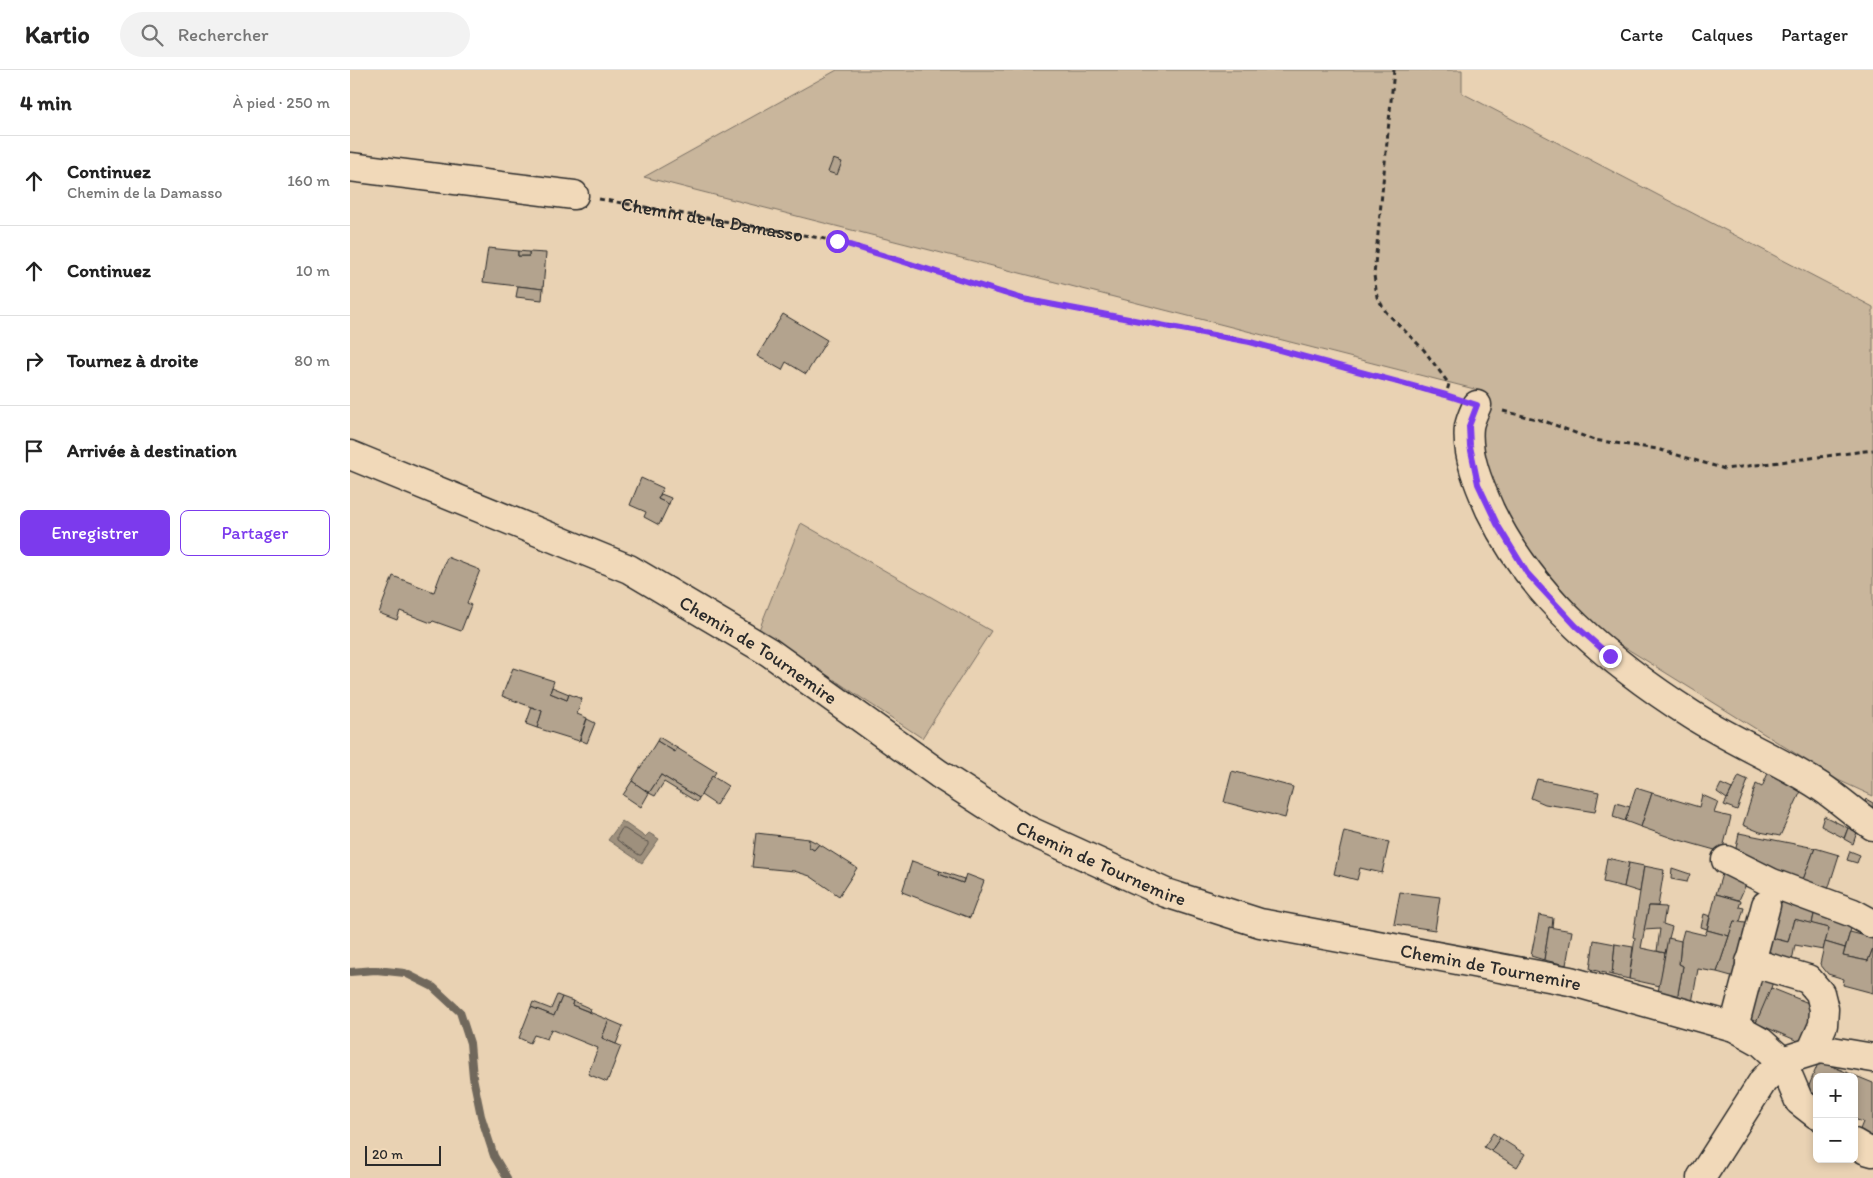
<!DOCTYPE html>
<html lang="fr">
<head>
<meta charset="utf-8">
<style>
  :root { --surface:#fff; --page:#f2f2f2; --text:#222; --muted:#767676; --line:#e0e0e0; --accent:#7c3aed }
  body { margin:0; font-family:Itim,sans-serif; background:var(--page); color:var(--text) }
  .controls { position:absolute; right:15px; bottom:15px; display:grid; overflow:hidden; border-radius:8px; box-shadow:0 2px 8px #0003 }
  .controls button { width:45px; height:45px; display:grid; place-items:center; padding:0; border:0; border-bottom:1px solid var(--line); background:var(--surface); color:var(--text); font:25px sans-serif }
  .scale { position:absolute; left:15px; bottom:12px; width:76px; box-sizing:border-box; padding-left:5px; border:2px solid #2b2b2b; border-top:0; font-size:14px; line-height:18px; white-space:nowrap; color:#2b2b2b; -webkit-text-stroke:4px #f1d9b9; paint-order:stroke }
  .stop { position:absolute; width:15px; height:15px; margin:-11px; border:4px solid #7c3aed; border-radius:50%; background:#fff }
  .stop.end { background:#7c3aed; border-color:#fff; box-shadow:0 1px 5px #0008 }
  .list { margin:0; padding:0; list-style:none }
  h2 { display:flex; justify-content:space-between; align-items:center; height:65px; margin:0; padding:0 20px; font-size:21px }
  h2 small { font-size:16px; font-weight:400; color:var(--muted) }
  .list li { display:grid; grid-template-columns:32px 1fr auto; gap:15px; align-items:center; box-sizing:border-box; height:90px; padding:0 20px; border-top:1px solid var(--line) }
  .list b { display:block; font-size:19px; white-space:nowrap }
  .list p { margin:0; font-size:16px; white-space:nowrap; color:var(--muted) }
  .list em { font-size:16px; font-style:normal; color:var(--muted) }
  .actions { display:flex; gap:10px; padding:15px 20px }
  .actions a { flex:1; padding:11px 0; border:1px solid var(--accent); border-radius:8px; text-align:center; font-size:18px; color:var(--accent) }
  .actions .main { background:var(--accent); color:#fff }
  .icon { flex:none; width:28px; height:28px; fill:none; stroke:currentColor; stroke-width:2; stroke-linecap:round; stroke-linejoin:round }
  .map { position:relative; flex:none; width:1523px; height:1108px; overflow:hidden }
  header { display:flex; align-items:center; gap:30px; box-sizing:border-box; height:70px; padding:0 25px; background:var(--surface); border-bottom:1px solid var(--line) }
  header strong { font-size:24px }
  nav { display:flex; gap:28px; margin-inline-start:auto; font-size:18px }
  .search { width:350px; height:45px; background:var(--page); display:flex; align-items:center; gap:12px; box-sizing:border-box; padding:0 18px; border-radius:28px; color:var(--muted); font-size:19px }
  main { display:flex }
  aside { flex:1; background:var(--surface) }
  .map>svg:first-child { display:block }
</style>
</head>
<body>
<header>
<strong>Kartio</strong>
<div class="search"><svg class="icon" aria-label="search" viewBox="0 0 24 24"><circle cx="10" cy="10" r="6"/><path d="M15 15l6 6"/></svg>Rechercher</div>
<nav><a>Carte</a><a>Calques</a><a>Partager</a></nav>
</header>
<main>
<aside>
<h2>4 min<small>À pied · 250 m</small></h2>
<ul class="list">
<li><svg class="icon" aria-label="ahead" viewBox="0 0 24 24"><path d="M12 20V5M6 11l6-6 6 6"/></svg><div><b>Continuez</b><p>Chemin de la Damasso</p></div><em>160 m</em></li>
<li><svg class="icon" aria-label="ahead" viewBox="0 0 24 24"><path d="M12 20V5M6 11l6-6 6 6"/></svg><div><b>Continuez</b></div><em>10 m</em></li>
<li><svg class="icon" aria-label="right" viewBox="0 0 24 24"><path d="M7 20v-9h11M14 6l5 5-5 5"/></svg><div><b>Tournez à droite</b></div><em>80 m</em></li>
<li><svg class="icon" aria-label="arrive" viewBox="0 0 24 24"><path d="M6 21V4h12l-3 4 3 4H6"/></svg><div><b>Arrivée à destination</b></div></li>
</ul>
<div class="actions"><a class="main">Enregistrer</a><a>Partager</a></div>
</aside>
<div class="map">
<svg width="1523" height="1108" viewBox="0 0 1523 1108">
  <rect width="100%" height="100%" fill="#e9d2b3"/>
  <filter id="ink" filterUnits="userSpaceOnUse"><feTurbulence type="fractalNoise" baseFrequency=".02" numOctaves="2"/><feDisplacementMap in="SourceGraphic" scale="10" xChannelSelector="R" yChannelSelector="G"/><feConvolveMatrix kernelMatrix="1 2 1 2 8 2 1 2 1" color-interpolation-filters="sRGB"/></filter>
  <g filter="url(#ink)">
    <g fill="#c9b69c" stroke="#7a7064">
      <path d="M487 0H1112V23L1523 237V726L1488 710 1247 560 1161 461 1129 374 1132 321 294 107Z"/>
      <path d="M451 453 641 561 572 668 409 560Z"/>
    </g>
    <path fill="#9e907d" stroke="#70685c" d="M272 751 295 767 299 763 309 769 292 793 258 770Z"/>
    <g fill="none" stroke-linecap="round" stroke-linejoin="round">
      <path stroke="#59534c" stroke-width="1" d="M272 759H275L292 770 298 772V775L291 785H289L267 770V767Z"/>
      <path stroke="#70685c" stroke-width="8" d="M0 902 26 900 55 903 83 917 110 942 120 973 123 1007 131 1046 144 1086 157 1108"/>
    </g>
    <g fill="#b3a38e" stroke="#2b2b2b">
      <path d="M483 89 492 92 487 105 478 102Z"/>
      <path d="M138 178 168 181V186H179V182L196 183 193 219 133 212Z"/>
      <path d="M168 181 179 182V186H168Z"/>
      <path d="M168 216 193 219 192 230 166 227Z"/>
      <path d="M433 244 477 270 456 304 436 292 432 300 407 286Z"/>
      <path d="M291 408 313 418 308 429 319 434 309 455 294 447 296 442 280 435Z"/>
      <path d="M311 424 321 428 319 434 308 429Z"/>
      <path d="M97 487 130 500 117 533 121 535 111 561 83 551 81 553 50 541 47 550 29 543 43 506 84 522Z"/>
      <path d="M163 598 204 611 200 623 217 630 219 624 232 629 227 644 237 648 229 671 187 658 192 641 152 626Z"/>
      <path d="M202 617 219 624 217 630 200 623Z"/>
      <path d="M182 637 192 641 187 658 176 654Z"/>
      <path d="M237 649 245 653 237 673 230 670Z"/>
      <path d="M309 667 327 678 325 682 307 671Z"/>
      <path d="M307 671 325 682 327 678 366 702 349 728 311 705 299 723 282 711Z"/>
      <path d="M1422 694 1452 719 1430 766 1410 762 1393 755 1406 714 1412 717Z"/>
      <path d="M882 701 943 717 935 748 874 732Z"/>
      <path d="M311 705 349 728 347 732 314 712 305 726 299 723Z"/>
      <path d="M362 706 378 716 366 735 351 725Z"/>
      <path d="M1389 706 1398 710 1387 740 1374 735Z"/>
      <path d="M1187 709 1249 722 1245 742 1195 734 1181 728Z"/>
      <path d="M282 711 299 723 291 737 273 725Z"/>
      <path d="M1371 714 1382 719 1377 729 1367 722Z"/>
      <path d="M1286 718 1302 723 1291 757 1275 751Z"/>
      <path d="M1302 723 1349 737 1352 725 1368 732 1364 743 1381 747 1372 782 1322 768 1291 757Z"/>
      <path d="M1516 729 1523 733V746L1512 739Z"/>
      <path d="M1266 733 1280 737 1275 751 1263 747Z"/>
      <path d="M1474 746 1498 758 1494 768 1471 756Z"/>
      <path d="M1498 758 1507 762 1503 774 1494 769Z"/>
      <path d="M994 761 1039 772 1032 803 1010 798 1007 810 984 804Z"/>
      <path d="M406 763 459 769V777L464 780 469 774 507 798 489 826 460 806 444 801 402 797Z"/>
      <path d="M1389 763 1465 778 1451 815 1385 783Z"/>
      <path d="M459 769 469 774 464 780 459 777Z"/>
      <path d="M1465 778 1489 785 1477 823 1451 815Z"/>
      <path d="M1500 781 1510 785 1507 793 1497 790Z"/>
      <path d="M1257 788 1279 793 1274 817 1253 812Z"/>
      <path d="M562 791 590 801 589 804 613 813 616 804 634 811 620 848 552 822Z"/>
      <path d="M1279 793 1294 796 1290 822 1274 817Z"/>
      <path d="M1294 796 1314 800 1308 836H1299L1291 878 1315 883 1310 916 1279 909 1285 868 1283 867Z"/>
      <path d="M1322 798 1340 804 1337 812 1321 809Z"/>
      <path d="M590 801 614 809 613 813 589 804Z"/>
      <path d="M1372 804 1398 810 1389 830 1366 824Z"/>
      <path d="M1050 822 1090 827 1085 860 1044 854Z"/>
      <path d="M1366 824 1391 831 1389 837 1394 838 1390 852 1384 851 1379 866 1357 860Z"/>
      <path d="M1424 826 1466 835 1462 854 1444 849 1438 872 1413 866Z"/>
      <path d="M1466 835 1504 849 1495 878 1475 872 1479 858 1462 854Z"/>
      <path d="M1299 836 1316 837 1313 854 1322 857 1315 883 1307 881 1310 859 1294 860Z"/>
      <path d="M1354 844 1360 846 1357 859 1351 857Z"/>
      <path d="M1189 845 1203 848 1202 858 1199 857 1194 890 1181 886Z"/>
      <path d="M1444 849 1479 858 1473 880 1445 875 1442 891 1419 886 1420 881 1410 879 1413 866 1438 872Z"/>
      <path d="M1384 851 1406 855 1385 907 1367 902Z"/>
      <path d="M1199 857 1222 861 1216 895 1194 890Z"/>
      <path d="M1334 860 1355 865 1357 860 1379 866 1367 902 1348 899 1342 933 1327 929 1333 896 1329 894 1331 871Z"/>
      <path d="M1500 862 1523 868V878L1518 891 1493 886Z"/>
      <path d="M1318 868 1331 871 1329 894 1333 896 1327 929 1308 922Z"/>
      <path d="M1244 870 1265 874 1262 905 1240 899Z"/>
      <path d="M1475 872 1495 878 1493 886 1518 891 1523 878V923L1493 915 1494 909 1478 904 1470 894Z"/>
      <path d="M1265 874 1283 877 1279 909 1262 905Z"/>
      <path d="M1404 900 1425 905 1418 928 1403 959 1392 947Z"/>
      <path d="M1421 918 1466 936 1450 972 1406 953Z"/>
      <path d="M207 925 212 927 204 946 181 937 183 932 201 939Z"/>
      <path d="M212 927 223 931 222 935 259 950 252 968 271 976 257 1012 238 1004 248 978 201 959 197 969 184 965 180 973 169 968 181 937 204 946Z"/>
      <path d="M223 931 241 939 240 942 222 935Z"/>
      <path d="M259 950 273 956 266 974 252 968Z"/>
      <path d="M1469 991 1523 1013V1074L1507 1067 1513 1052 1504 1049V1007H1467V1033L1454 1028Z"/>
      <path d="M1143 1063 1150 1068 1141 1081 1134 1077Z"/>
      <path d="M1150 1068 1175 1084 1167 1097 1141 1081Z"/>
    </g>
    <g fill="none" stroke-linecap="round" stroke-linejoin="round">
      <defs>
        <g id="street">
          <path d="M0 97 224 125"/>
          <path d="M1127 335C1124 342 1120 350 1119 357 1116 385 1129 415 1140 440 1182 528 1262 594 1342 645 1384 672 1430 690 1471 717 1489 729 1505 744 1523 756"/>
          <path id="s2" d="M0 385 279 499 419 582 589 704 671 757 816 823 910 853 1220 911 1384 957 1411 972 1432 991"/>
          <path d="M1376 790 1422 813 1503 843 1523 854"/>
          <path d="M1400 892 1458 909 1470 923 1474 939 1473 955 1462 980"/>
          <path d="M1384 957 1416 835"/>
        </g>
        <g id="secondary">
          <path d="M1432 991 1449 1031 1467 1045"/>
          <path d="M1504 1073 1516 1080 1523 1082"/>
          <path d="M1351 1108 1413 1011 1432 991 1470 979 1523 988"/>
        </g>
      </defs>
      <use href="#street" stroke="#2b2b2b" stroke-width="31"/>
      <use href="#secondary" stroke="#2b2b2b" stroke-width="31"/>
      <g stroke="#2b2b2b" stroke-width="3" stroke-dasharray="5 4" stroke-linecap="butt">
        <path d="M1044 0 1024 205 1027 227 1036 242 1074 280 1099 314 1096 325"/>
        <path id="s1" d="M249 129 487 171 673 229 900 272 1101 327"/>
        <path d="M1153 341 1194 351 1244 370 1307 379 1375 399 1523 380"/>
      </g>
      <use href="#street" stroke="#f1d9b9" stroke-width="28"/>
      <use href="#secondary" stroke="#f1d9b9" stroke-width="28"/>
    </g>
  </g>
  <g fill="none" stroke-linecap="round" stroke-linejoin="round" filter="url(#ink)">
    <path stroke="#7c3aed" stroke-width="6" d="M487 171 673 229 900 272 1096 325 1127 335 1119 356 1120 376 1128 414 1147 454 1177 503 1226 556 1260 586"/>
  </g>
  <g text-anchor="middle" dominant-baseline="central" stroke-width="5" stroke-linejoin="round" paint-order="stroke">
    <g font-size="19" fill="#2b2b2b" stroke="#f1d9b9">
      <text stroke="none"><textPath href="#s1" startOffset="115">Chemin de la Damasso</textPath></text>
      <text stroke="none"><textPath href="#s2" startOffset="454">Chemin de Tournemire</textPath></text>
      <text stroke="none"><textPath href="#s2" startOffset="859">Chemin de Tournemire</textPath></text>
      <text stroke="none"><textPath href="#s2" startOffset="1264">Chemin de Tournemire</textPath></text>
    </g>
  </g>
</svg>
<div class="controls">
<button>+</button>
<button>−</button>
</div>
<div class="scale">20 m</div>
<div class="stop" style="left:487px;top:171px"></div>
<div class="stop end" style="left:1260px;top:586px"></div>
</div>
</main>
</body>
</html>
